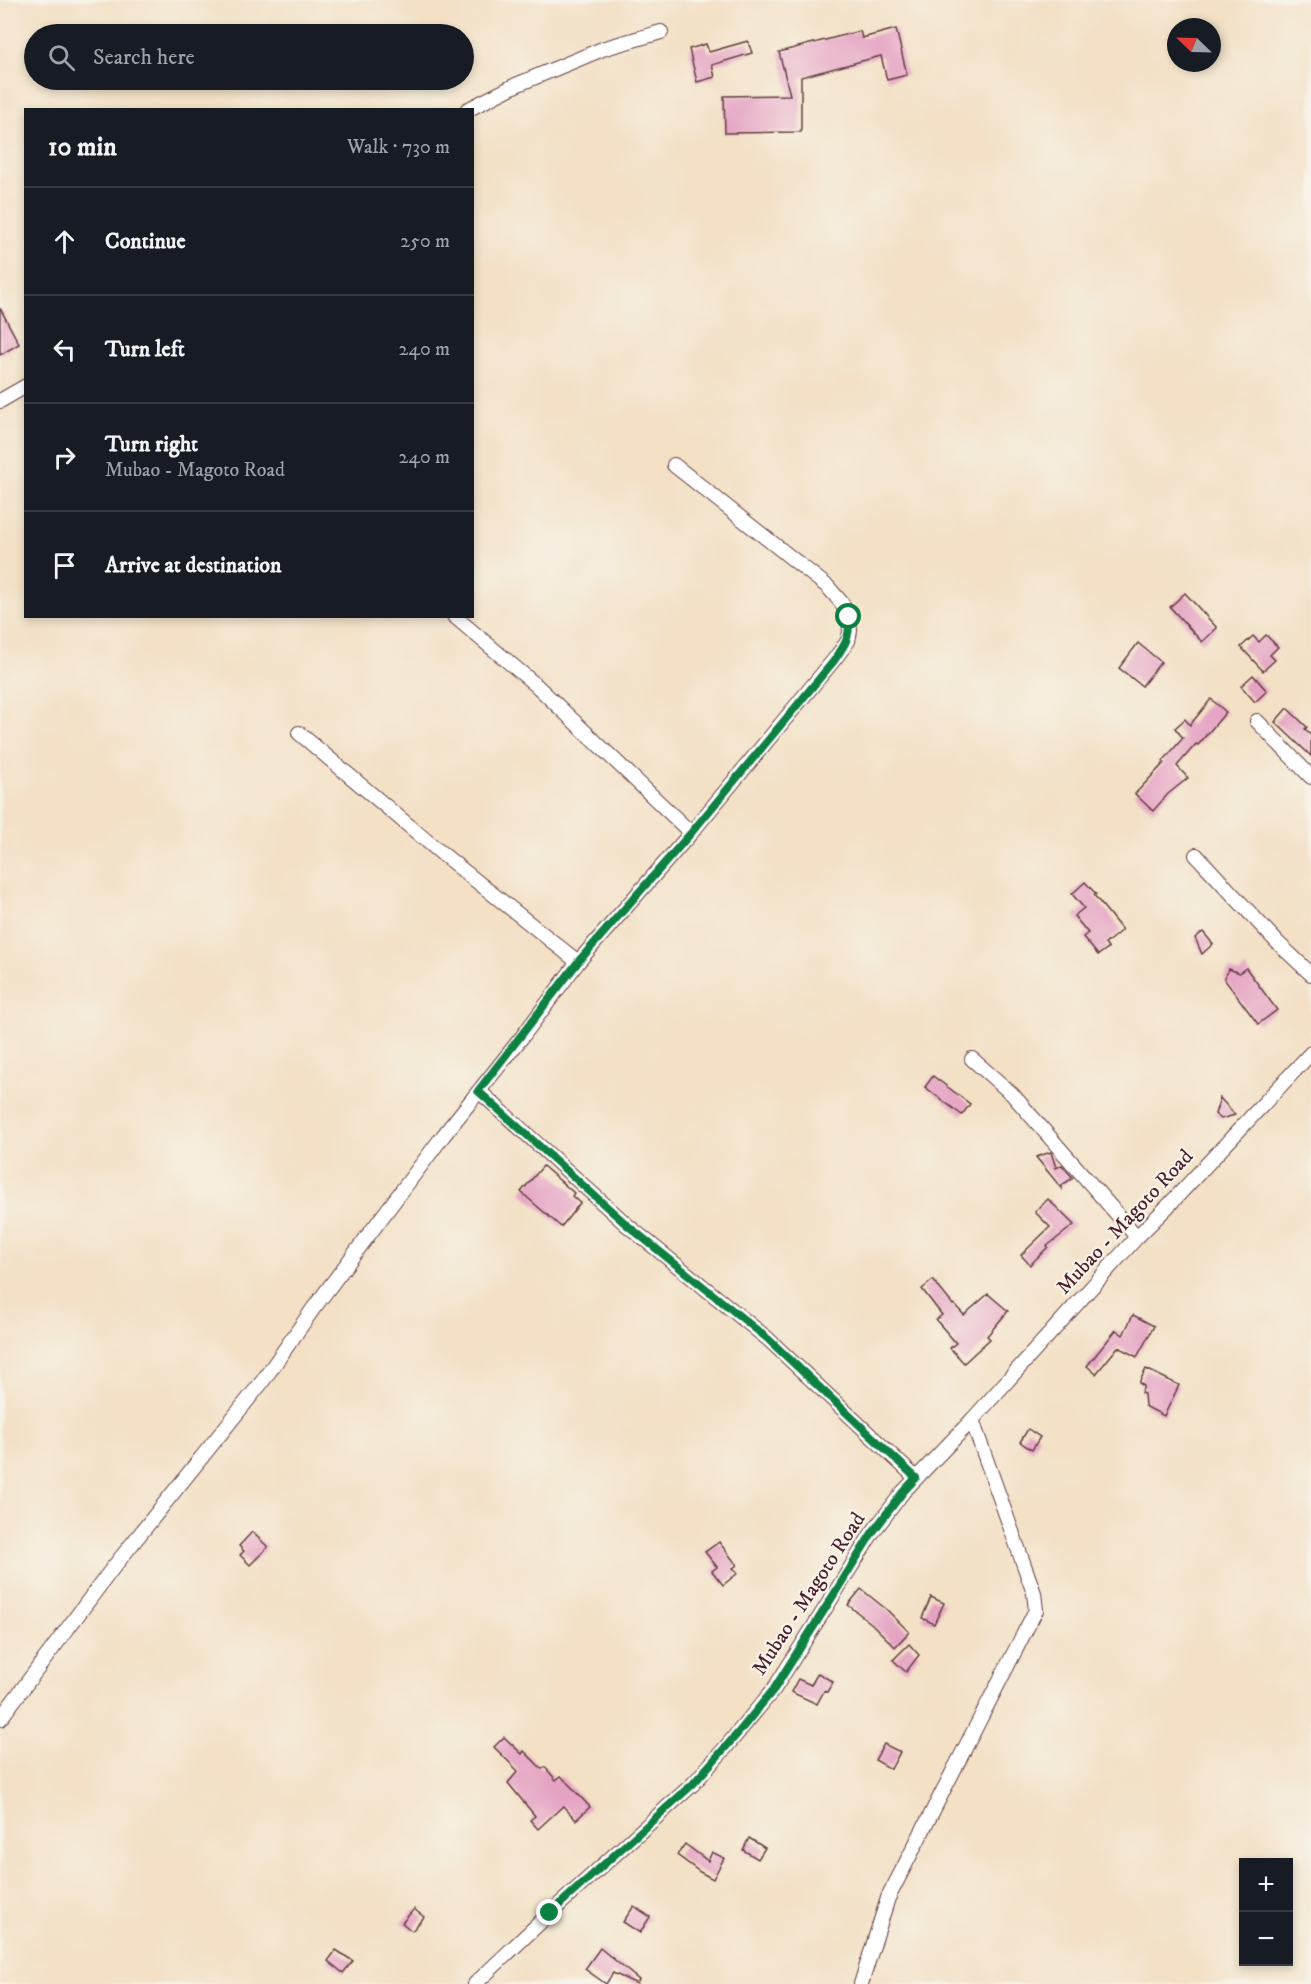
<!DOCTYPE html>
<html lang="en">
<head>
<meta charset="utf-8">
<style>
  :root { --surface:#171b24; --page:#242831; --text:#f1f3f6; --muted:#9ea1a6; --line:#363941 }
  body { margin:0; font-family:"IM FELL DW Pica",serif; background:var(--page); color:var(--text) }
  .controls { position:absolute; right:18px; bottom:18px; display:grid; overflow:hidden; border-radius:0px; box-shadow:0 3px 9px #0003 }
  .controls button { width:54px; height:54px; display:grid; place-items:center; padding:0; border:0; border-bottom:2px solid var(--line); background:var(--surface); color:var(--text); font:30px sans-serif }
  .compass { position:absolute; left:1167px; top:18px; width:54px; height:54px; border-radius:50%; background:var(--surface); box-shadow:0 3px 9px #0003; rotate:293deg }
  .stop { position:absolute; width:18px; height:18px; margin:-14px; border:4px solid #0b8043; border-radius:50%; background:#fff }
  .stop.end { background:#0b8043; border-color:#fff; box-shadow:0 2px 6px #0008 }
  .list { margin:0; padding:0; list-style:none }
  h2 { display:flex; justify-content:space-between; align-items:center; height:78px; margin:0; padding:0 24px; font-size:26px }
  h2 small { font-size:20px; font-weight:400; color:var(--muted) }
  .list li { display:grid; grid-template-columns:39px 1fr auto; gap:18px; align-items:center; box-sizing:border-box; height:108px; padding:0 24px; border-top:2px solid var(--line) }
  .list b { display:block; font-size:22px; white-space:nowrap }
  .list p { margin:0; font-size:20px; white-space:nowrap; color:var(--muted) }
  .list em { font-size:20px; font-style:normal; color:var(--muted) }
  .icon { flex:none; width:33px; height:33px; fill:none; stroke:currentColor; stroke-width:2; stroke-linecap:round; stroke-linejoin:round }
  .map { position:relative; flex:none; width:1311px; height:1984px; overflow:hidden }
  .search { position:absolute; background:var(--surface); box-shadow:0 3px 9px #0003; left:24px; top:24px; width:450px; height:66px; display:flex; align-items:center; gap:15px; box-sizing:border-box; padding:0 21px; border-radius:33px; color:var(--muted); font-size:22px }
  .panel { position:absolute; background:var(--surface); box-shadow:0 3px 9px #0003; left:24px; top:108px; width:450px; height:510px; border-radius:0px }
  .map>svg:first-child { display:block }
</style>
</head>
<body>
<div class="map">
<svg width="1311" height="1984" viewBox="0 0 1311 1984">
  <rect width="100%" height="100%" fill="#f7f3e8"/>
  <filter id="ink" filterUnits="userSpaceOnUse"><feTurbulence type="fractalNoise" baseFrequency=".0167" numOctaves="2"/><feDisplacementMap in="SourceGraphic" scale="12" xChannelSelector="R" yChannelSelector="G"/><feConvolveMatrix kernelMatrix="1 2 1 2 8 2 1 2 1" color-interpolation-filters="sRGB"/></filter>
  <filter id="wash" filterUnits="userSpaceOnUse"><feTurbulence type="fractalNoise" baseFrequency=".008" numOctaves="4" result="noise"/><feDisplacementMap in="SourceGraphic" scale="24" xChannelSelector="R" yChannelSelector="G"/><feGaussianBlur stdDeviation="1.35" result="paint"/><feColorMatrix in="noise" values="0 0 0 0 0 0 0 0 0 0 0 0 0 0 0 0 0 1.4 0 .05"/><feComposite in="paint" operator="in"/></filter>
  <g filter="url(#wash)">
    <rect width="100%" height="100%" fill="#f3e0c5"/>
    <g id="blocks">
      <g fill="#e5a3c2">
        <path d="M896 29 907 75 887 80 881 56 801 77V132L725 133 724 96 790 95 779 52 860 31 862 38Z"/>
        <path d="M748 41 752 53 712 65 715 77 697 82 689 49 706 44 709 52Z"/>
        <path d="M0 308 19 344 0 355Z"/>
        <path d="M1185 593 1217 628 1202 642 1170 607Z"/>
        <path d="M1266 635 1278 647 1270 655 1275 660 1263 671 1241 647 1253 636 1259 642Z"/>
        <path d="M1138 643 1161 662 1142 686 1119 668Z"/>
        <path d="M1253 675 1267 691 1255 702 1241 686Z"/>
        <path d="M1211 699 1226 712 1198 745 1196 744 1177 766 1188 778 1168 794 1153 811 1135 794 1164 763 1163 761 1183 738 1175 728 1185 719 1190 725Z"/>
        <path d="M1287 708 1307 727 1305 729 1311 734V756L1275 722Z"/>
        <path d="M1085 882 1096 894 1094 895 1122 930 1105 944 1108 948 1098 955 1083 937 1088 933 1074 916 1084 908 1072 894Z"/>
        <path d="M1203 932 1213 944 1202 954 1195 938Z"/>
        <path d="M1246 968 1277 1010 1258 1024 1224 979 1229 969 1239 973Z"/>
        <path d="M933 1076 970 1104 962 1115 925 1087Z"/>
        <path d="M1220 1098 1235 1115 1221 1119 1215 1114Z"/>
        <path d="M1051 1152 1056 1168 1062 1165 1073 1178 1062 1185V1189L1036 1157Z"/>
        <path d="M543 1166 574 1193 572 1196 580 1203 561 1227 521 1192Z"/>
        <path d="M1048 1199 1074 1225 1047 1246 1048 1247 1030 1265 1021 1255 1050 1227 1035 1212Z"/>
        <path d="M933 1280 953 1305 954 1304 964 1315 988 1294 1008 1311 987 1336 990 1339 964 1363 950 1348 956 1343 936 1320 942 1315 922 1289Z"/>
        <path d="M1133 1315 1154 1326 1137 1357 1118 1347 1096 1374 1087 1366 1116 1330 1123 1335Z"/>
        <path d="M1146 1369 1179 1385 1164 1416 1145 1406 1144 1394 1141 1393 1144 1386 1139 1383Z"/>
        <path d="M1028 1429 1040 1437 1032 1450 1020 1442Z"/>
        <path d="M252 1532 268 1547 250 1565 240 1555 244 1551 239 1546Z"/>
        <path d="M719 1542 737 1565 733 1568 738 1573 723 1585 712 1571 717 1567 705 1552Z"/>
        <path d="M861 1589 886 1609 909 1632 895 1647 872 1624 848 1605Z"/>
        <path d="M931 1597 944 1603 934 1624 922 1618Z"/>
        <path d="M909 1644 919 1655 906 1672 893 1660Z"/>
        <path d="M818 1673 833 1682 827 1692 824 1691 817 1704 791 1692 798 1679 811 1685Z"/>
        <path d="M504 1737 522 1754 524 1751 542 1769 545 1767 556 1780 561 1776 590 1807 576 1820 563 1806 538 1829 530 1820 535 1816 508 1783 518 1771 494 1747Z"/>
        <path d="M884 1744 900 1752 891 1769 875 1760Z"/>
        <path d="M749 1838 765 1848 758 1859 743 1850Z"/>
        <path d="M685 1844 708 1861 712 1852 724 1858 713 1879 700 1872 677 1855Z"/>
        <path d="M634 1906 650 1917 640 1933 623 1922Z"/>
        <path d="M414 1909 424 1917 412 1931 402 1923Z"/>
        <path d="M600 1948 639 1980 637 1984 613 1973 606 1984 585 1969Z"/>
        <path d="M336 1950 353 1961 343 1973 328 1961Z"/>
      </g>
    </g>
  </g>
  <g filter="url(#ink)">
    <use href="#blocks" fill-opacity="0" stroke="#633c42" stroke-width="1.5"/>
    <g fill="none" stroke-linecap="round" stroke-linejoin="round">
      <defs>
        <g id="minor">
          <path d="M467 110 516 85 605 48 661 32"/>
          <path d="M0 401 26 386"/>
          <path d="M454 616 537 686 691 833"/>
          <path d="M1257 721 1311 777"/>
          <path d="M299 733 440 852 578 962"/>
          <path d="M1196 855 1277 942 1311 974"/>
          <path d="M972 1059 1012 1094 1137 1237"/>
          <path d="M479 1091 627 1225 768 1339 916 1478"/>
          <path d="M0 1719 112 1569 262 1382 313 1309 443 1136 522 1037 578 962 691 833 833 661 848 641 850 631 849 617 841 602 828 587 674 465"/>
          <path d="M475 1984 550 1913 693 1784 726 1747 774 1689 828 1604 872 1533 903 1492 972 1420 1137 1237 1169 1205 1311 1053"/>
          <path d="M861 1984 888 1898 1036 1610 1034 1593 972 1420"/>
        </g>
      </defs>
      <use href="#minor" stroke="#633c42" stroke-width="16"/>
      <use href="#minor" stroke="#fff" stroke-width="14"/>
    </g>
  </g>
  <g fill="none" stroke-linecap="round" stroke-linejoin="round" filter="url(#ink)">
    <path stroke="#0b8043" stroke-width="8" d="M550 1913 693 1784 738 1733 774 1689 828 1604 872 1533 903 1492 916 1478 768 1339 627 1225 478 1091 578 962 691 833 833 662C845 645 850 639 849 617"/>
  </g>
  <g text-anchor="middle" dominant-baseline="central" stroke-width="4.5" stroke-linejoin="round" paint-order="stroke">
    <g font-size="21" fill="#4a1f2b" stroke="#f7f3e8">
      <text transform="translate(1125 1222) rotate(-47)">Mubao - Magoto Road</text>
      <text transform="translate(809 1594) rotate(-57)">Mubao - Magoto Road</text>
    </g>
  </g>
</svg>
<div class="controls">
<button>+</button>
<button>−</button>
</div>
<svg class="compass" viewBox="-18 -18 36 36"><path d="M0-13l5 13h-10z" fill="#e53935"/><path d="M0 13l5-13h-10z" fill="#9ea1a6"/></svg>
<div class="stop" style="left:849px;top:617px"></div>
<div class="stop end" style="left:550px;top:1913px"></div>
<div class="search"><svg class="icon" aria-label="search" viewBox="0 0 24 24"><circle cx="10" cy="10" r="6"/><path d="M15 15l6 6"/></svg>Search here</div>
<section class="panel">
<h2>10 min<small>Walk · 730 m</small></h2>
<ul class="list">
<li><svg class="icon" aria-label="ahead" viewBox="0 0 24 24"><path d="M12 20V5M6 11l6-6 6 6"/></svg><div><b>Continue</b></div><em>250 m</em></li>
<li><svg class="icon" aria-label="left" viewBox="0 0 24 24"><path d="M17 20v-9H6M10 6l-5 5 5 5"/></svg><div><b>Turn left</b></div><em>240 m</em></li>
<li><svg class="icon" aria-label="right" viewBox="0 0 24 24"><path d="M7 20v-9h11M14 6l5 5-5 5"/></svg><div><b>Turn right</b><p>Mubao - Magoto Road</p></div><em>240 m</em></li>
<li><svg class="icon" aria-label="arrive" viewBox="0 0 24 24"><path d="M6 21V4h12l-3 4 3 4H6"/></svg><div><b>Arrive at destination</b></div></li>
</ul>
</section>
</div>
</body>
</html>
